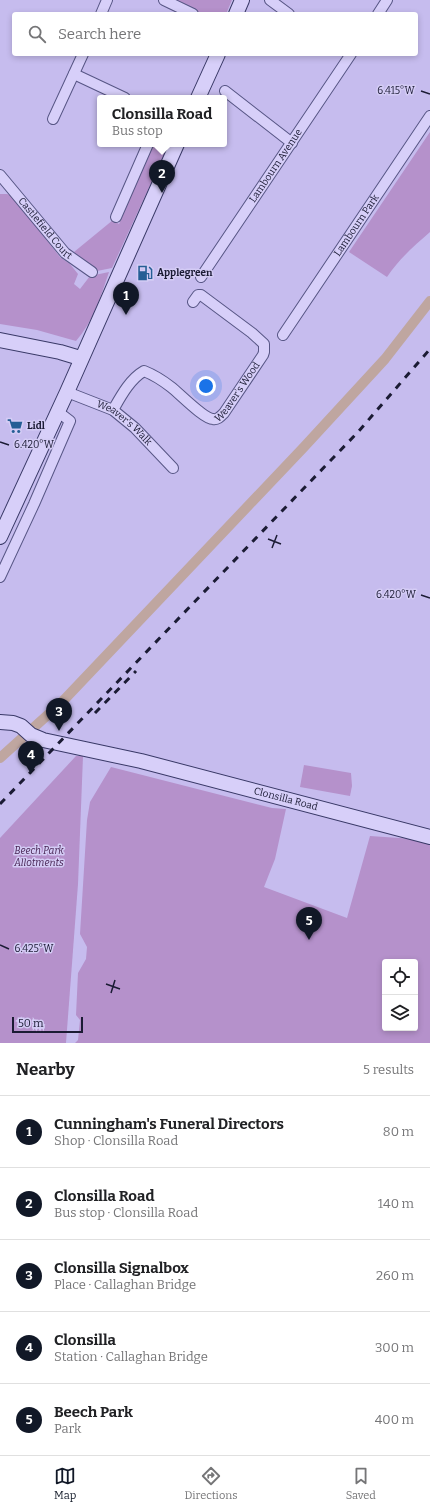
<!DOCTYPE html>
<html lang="en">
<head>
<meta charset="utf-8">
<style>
  :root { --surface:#fff; --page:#f6f6f6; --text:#202124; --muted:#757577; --line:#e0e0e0; --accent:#111827 }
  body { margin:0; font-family:Bitter,serif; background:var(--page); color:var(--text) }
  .controls { position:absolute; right:12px; bottom:12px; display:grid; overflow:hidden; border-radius:4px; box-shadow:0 2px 6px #0003 }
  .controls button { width:36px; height:36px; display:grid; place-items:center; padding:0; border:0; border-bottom:1px solid var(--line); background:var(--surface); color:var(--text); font:20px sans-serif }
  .scale { position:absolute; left:12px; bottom:10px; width:71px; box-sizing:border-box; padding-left:4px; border:2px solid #1b1b34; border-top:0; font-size:11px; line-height:14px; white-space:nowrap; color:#1b1b34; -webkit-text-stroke:3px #d4ccf5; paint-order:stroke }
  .you { position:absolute; left:206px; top:386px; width:14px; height:14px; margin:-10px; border:3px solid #fff; border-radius:50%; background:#1a73e8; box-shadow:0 0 0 6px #1a73e833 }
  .badge { display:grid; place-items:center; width:26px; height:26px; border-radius:50%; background:var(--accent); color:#fff; font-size:13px; font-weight:700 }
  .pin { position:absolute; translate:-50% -33px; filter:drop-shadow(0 1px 2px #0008) }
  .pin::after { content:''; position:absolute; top:21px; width:14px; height:12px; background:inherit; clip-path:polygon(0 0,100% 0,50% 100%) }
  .popup { position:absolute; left:97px; top:95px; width:130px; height:52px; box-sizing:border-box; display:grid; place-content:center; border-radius:4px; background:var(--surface); filter:drop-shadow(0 1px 3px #0005); font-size:13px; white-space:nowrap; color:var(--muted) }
  .popup b { font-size:15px; color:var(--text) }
  .popup::after { content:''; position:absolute; left:50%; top:100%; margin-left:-8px; border:8px solid transparent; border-top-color:var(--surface) }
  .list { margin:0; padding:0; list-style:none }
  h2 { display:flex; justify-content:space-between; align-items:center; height:52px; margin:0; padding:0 16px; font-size:17px }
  h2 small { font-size:13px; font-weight:400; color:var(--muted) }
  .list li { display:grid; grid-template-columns:26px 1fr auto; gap:12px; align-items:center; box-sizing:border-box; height:72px; padding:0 16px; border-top:1px solid var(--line) }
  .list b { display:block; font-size:15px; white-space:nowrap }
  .list p { margin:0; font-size:13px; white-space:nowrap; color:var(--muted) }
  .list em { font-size:13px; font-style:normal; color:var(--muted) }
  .icon { flex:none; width:22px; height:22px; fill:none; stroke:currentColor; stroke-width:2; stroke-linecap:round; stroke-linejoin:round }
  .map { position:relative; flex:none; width:430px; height:1043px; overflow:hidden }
  .search { position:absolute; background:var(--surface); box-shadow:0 2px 6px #0003; left:12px; right:12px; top:12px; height:44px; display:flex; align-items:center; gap:10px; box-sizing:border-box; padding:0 14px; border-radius:4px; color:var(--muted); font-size:15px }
  .sheet { height:412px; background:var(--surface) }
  nav { display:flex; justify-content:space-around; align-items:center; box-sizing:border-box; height:56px; border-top:1px solid var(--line); background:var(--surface); font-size:11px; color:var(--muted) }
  nav a { display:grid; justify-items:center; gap:2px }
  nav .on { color:var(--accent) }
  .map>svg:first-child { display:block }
</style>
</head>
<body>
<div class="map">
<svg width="430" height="1043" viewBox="0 0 430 1043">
  <rect width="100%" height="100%" fill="#c6bcee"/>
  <g fill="#b591cb" fill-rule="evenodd">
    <path d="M174 0H232L226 14H203Z"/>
    <path d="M430 132V232C414 246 399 259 387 277L349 252Z"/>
    <path d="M153 144H169L112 268 97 271 73 256 75 252H74L113 220 119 224Z"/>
    <path d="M0 194H7L12 196 60 257 70 264 78 274 74 284 80 289 90 276 109 272C101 296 93 322 76 341L37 330 0 324Z"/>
    <path d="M76 756H83L78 884 66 1043H0V838Z"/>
    <path d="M304 765 351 773 352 786 350 796 300 787Z"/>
    <path d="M111 767 272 808 286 809 275 859 264 887 347 918 370 836 414 839 430 844V1043H75L78 1040 80 1020 76 1015 78 973 86 959 87 947 80 934 87 820 90 802ZM385 962H415V1028H385Z"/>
  </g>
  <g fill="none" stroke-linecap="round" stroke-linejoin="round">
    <path stroke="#bfa6a0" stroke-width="10" d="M0 758 62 702 304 447 385 359 430 301"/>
    <defs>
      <g id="street">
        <path d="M164 0 193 14"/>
        <path d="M270 0 289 14"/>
        <path d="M101 14 107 0"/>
        <path d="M378 14 387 0"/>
        <path d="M74 74 125 98"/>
        <path d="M225 91 292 143"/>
        <path d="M53 119 83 54"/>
        <path id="s1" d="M0 175 65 253 92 272"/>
        <path d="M116 217 148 144"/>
        <path id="s2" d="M201 277 351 54"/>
        <path id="s3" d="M283 335 430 116"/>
        <path id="s4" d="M67 392 113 410 135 428 173 468"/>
        <path id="s5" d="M113 410C121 396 130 379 144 371 154 375 162 380 171 387 180 394 204 419 213 419 218 420 221 416 224 413L263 355 264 352V344L252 333 201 295H198L193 302"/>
        <path d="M0 577 34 504 70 421 57 411"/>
      </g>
      <g id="secondary">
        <path d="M236 14 242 0"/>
        <path d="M198 98 218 54"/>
        <path d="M0 340 60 352 80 358"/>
        <path d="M0 537 67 392 177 144"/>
        <path id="s6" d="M0 722 13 723 21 726 31 735 43 740 141 761 430 837"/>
      </g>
    </defs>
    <use href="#street" stroke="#575685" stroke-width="12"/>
    <use href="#secondary" stroke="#393967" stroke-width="16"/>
    <use href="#street" stroke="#d7cff9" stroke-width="10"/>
    <use href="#secondary" stroke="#d7cff9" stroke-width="14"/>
    <g stroke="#1b1b34" stroke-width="3" stroke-dasharray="7 7" stroke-linecap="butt">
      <path d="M95 713 136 671"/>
      <path d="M0 804 358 432 430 349"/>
    </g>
  </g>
  <path fill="none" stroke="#1b1b34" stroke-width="1.5" d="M421 91 430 94M0 442 9 445M268 539 281 544M272 548 277 535M421 595 430 598M0 945 9 949M106 984 120 989M111 993 115 980"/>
  <defs>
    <symbol id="fuel-bare" viewBox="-9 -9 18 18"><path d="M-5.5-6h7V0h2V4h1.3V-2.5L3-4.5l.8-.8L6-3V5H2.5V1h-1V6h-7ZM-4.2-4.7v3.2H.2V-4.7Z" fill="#255e95" stroke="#d4ccf5" stroke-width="2.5" paint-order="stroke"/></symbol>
    <symbol id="supermarket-bare" viewBox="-9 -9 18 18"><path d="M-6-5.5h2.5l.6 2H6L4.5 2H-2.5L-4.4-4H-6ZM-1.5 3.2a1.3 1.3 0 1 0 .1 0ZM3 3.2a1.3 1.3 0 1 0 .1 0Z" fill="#255e95" stroke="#d4ccf5" stroke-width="2.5" paint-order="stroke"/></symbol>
  </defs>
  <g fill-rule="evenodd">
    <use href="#fuel-bare" x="134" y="262" width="22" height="22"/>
    <use href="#supermarket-bare" x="4" y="415" width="22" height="22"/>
  </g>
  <g text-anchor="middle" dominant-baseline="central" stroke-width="3" stroke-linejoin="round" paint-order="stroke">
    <g font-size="10" fill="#1b1b34" stroke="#d4ccf5">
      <text stroke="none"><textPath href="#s2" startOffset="134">Lambourn Avenue</textPath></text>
      <text stroke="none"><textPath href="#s3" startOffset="132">Lambourn Park</textPath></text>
      <text stroke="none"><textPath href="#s1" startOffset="70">Castlefield Court</textPath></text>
      <text stroke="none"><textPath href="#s5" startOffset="173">Weaver's Wood</textPath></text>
      <text stroke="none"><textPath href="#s4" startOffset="66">Weaver's Walk</textPath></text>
      <text stroke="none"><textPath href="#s6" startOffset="298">Clonsilla Road</textPath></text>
    </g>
    <g font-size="10" font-weight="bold" fill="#1b1b34" stroke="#d4ccf5" text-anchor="start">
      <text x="157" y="273">Applegreen</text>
      <text x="27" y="426">Lidl</text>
    </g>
    <g font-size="10" font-style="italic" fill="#452151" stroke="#d4ccf5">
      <text x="39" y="851">Beech Park<tspan x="39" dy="12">Allotments</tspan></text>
    </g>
  </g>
  <g font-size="10" text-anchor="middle" fill="#1b1b34" stroke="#d4ccf5" stroke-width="3" stroke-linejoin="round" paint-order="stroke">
    <text x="396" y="94">6.415°W</text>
    <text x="34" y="448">6.420°W</text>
    <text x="396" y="598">6.420°W</text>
    <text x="34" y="952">6.425°W</text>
  </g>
</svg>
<div class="controls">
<button><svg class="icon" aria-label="locate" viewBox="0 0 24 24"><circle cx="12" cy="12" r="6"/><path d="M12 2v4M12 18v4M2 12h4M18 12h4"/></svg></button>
<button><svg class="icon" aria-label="layers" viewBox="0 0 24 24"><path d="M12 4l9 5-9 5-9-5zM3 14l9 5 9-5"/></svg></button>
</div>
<div class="scale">50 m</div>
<div class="you"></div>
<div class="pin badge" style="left:126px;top:315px">1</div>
<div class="pin badge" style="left:162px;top:193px">2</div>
<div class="popup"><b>Clonsilla Road</b>Bus stop</div>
<div class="pin badge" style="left:59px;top:731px">3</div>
<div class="pin badge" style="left:31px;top:774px">4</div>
<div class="pin badge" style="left:309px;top:940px">5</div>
<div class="search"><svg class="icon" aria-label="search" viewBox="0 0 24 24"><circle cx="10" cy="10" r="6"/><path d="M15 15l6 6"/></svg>Search here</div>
</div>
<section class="sheet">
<h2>Nearby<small>5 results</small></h2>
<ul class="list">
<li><span class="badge">1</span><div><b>Cunningham's Funeral Directors</b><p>Shop · Clonsilla Road</p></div><em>80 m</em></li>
<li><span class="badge">2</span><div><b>Clonsilla Road</b><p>Bus stop · Clonsilla Road</p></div><em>140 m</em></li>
<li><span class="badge">3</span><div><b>Clonsilla Signalbox</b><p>Place · Callaghan Bridge</p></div><em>260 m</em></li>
<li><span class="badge">4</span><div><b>Clonsilla</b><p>Station · Callaghan Bridge</p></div><em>300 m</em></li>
<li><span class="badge">5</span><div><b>Beech Park</b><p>Park</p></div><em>400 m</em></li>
</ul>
</section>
<nav>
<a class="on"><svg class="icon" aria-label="map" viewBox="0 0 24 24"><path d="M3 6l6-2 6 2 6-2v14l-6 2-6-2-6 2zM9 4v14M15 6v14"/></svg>Map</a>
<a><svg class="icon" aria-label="directions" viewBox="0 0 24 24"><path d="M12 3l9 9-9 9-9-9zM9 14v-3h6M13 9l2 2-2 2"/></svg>Directions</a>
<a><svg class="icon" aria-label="saved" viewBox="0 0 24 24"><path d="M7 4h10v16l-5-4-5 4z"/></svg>Saved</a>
</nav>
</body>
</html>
